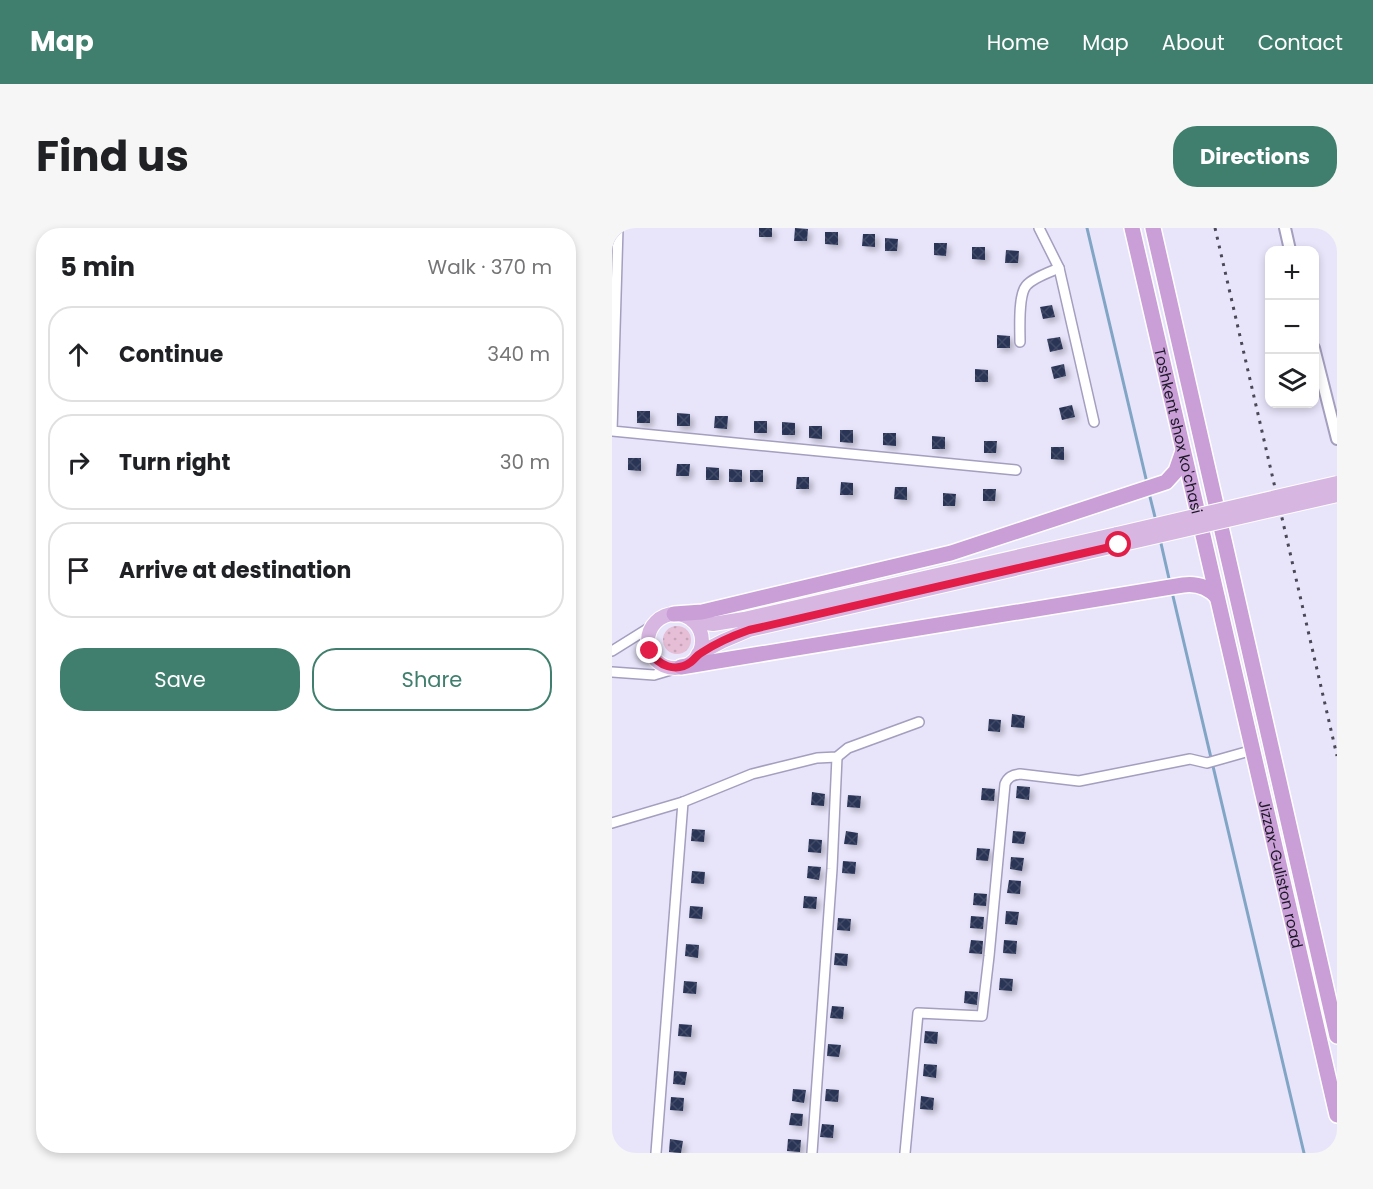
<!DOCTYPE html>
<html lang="en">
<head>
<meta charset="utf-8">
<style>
  :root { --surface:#fff; --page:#f6f6f6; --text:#202124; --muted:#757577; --line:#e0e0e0; --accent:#407f6d }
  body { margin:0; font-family:Poppins,sans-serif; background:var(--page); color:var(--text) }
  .controls { position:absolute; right:18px; top:18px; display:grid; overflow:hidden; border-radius:12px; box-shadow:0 3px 9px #0003 }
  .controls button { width:54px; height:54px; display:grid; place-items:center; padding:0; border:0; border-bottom:2px solid var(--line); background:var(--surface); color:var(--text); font:30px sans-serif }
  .stop { position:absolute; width:18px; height:18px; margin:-14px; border:4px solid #e11d48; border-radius:50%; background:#fff }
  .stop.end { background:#e11d48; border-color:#fff; box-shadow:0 2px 6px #0008 }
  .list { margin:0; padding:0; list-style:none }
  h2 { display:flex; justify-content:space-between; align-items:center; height:78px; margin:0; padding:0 24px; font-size:26px }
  h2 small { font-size:20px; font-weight:400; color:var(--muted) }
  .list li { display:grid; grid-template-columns:39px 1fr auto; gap:18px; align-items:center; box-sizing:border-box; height:96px; margin:0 12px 12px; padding:0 12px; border:2px solid var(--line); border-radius:24px }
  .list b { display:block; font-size:22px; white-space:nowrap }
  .list em { font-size:20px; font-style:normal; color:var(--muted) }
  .actions { display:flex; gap:12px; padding:18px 24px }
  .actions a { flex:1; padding:14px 0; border:2px solid var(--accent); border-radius:24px; text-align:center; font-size:21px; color:var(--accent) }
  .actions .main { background:var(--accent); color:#fff }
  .icon { flex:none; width:33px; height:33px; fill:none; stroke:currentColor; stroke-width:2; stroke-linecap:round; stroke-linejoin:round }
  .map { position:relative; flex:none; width:725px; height:925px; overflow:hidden; border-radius:24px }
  header { display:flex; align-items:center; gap:36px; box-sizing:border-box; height:84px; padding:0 30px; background:var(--accent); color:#fff }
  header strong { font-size:28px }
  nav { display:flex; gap:33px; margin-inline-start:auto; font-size:21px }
  .intro { display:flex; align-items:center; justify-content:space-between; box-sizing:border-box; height:144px; padding:0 36px }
  h1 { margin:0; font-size:42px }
  .button { padding:15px 27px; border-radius:24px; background:var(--accent); color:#fff; font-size:21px; font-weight:700 }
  main { display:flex; gap:36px; padding:0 36px }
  aside { flex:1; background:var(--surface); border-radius:24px; box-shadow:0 3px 9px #0003 }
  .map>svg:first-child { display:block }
</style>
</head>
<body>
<header>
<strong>Map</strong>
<nav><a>Home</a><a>Map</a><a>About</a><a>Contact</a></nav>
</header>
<div class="intro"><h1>Find us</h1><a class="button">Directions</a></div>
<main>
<aside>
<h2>5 min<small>Walk · 370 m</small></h2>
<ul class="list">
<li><svg class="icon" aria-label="ahead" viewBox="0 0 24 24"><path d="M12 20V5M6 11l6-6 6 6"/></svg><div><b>Continue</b></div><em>340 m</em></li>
<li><svg class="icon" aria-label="right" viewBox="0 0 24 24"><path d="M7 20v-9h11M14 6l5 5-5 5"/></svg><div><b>Turn right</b></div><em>30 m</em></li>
<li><svg class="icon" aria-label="arrive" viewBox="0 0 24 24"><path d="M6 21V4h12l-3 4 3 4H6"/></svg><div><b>Arrive at destination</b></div></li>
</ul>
<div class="actions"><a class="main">Save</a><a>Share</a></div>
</aside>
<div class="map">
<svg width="725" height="925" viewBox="0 0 725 925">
  <defs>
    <pattern id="green-dots" width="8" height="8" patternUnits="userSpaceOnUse" patternTransform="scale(1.5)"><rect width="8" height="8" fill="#e6bed6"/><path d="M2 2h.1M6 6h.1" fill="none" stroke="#c5a3b8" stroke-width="1.8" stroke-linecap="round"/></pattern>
    <pattern id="building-cross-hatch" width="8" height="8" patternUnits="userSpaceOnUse" patternTransform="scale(1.5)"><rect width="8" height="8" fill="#2a3557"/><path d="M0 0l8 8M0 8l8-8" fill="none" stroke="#404966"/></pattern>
    <filter id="shadow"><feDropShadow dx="3.5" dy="3.5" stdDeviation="3" flood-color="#0004"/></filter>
  </defs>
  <rect width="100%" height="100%" fill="#e8e4fa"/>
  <circle fill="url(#green-dots)" cx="65" cy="412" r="14"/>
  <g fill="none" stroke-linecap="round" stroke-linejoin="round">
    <g stroke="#80a5c5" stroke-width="3">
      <path d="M475 0 535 255"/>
      <path d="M537 265 544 293"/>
      <path d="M548 311 558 355"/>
      <path d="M560 364 692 925"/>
    </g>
  </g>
  <g fill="url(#building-cross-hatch)" filter="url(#shadow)">
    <rect x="147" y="0" width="13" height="9"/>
    <path d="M183 0 196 1 195 13H182Z"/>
    <path d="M213 4H226V17L213 16Z"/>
    <path d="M251 6H263V19L250 18Z"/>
    <path d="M273 10 286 11 285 23H273Z"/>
    <path d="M322 15H335L334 28 322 27Z"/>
    <path d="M360 19H373V32L360 31Z"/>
    <path d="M394 22 407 23 406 35H393Z"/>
    <path d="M440 77 443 89 431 91 428 79Z"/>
    <path d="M385 107 398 108V120H385Z"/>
    <path d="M448 109 451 121 438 124 435 111Z"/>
    <path d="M452 136 454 148 442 151 439 139Z"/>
    <path d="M363 141 376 142V154H363Z"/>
    <path d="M460 177 463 189 450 192 447 180Z"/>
    <rect x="25" y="183" width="13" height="12"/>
    <path d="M65 185 78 186V198H65Z"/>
    <path d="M103 188H116L115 201 102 200Z"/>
    <rect x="142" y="193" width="13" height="12"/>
    <path d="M170 194 183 195V207H170Z"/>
    <path d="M197 198H210V211L197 210Z"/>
    <path d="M228 202H241V215L228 214Z"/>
    <path d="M271 205H284V218L271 217Z"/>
    <path d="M320 208 333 209V221H320Z"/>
    <path d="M372 213H385L384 225H372Z"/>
    <path d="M439 219H452V232L439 231Z"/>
    <path d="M16 230H29V243L16 242Z"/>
    <path d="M65 236H78L77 248H64Z"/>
    <path d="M94 239 107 240V252H94Z"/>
    <path d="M117 241 130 242V254H117Z"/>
    <rect x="138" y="242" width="13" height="12"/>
    <path d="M185 249H197V261H184Z"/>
    <path d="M229 254 241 255V267H228Z"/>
    <path d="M283 259H295V272L282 271Z"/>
    <path d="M371 261H384L383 273H371Z"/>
    <path d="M331 265 344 266 343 278H331Z"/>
    <path d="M400 486 413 488 412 500 399 499Z"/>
    <path d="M377 491 389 492 388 504 376 503Z"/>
    <path d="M405 558 418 559 417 572 404 570Z"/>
    <path d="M370 560 383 561 382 573 369 572Z"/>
    <path d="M200 564 213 566 212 578 199 577Z"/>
    <path d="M236 567 249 568 248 580 235 579Z"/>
    <path d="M80 601 93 602 92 614 79 613Z"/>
    <path d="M234 603 246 605 245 617 232 616Z"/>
    <path d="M401 603 414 604 412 616 400 615Z"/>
    <path d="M197 611 210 612 209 625 196 624Z"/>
    <path d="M365 620 378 621 376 633 364 632Z"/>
    <path d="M399 629 412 630 410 643 398 641Z"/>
    <path d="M231 633 244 634 243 646 230 645Z"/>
    <path d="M196 638 209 639 207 652 195 650Z"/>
    <path d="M80 643 93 644 92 656 79 655Z"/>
    <path d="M397 652 409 653 408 666 395 665Z"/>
    <path d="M362 665 375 666 374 678 361 677Z"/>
    <path d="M192 668 205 669 204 681 191 680Z"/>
    <path d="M78 678 91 679 90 691 77 690Z"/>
    <path d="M394 683 407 684 405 697 393 696Z"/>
    <path d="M359 688 372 689 371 701 358 700Z"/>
    <path d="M226 690 239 691 238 703 225 702Z"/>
    <path d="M359 712 371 713 370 726 357 725Z"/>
    <path d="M392 712 405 713 404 726 391 725Z"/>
    <path d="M74 716 87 717 86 730 73 728Z"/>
    <path d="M223 725 236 726 235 738 222 737Z"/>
    <path d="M388 750 401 751 400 763 387 762Z"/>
    <path d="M72 753 85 754 84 766 71 765Z"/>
    <path d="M353 763 366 764 365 777 352 775Z"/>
    <path d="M220 778 232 779 231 791 218 790Z"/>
    <path d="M67 796 80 797 79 809 66 808Z"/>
    <path d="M313 803 326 804 325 816 312 815Z"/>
    <path d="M216 816 229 817 227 829 215 828Z"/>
    <path d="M312 836 325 837 324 850 311 848Z"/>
    <path d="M62 843 75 844 73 857 61 856Z"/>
    <path d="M181 861 194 862 192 875 180 873Z"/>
    <path d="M214 861 227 862 226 874 213 873Z"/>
    <path d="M309 868 322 870 321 882 308 881Z"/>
    <path d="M59 869 72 870 71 883 58 882Z"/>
    <path d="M179 885 191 886 190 898 177 897Z"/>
    <path d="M210 896 222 897 221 910 208 909Z"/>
    <path d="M58 911 71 913 69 925 57 924Z"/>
    <path d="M176 911 189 912 188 924 175 923Z"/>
  </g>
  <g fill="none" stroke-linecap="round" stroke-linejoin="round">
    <defs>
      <g id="minor">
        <path d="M6 0 0 203 404 242"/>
        <path d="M427 0 447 40 482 194"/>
        <path d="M408 114C408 101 406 68 414 58 420 50 438 44 447 40"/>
        <path d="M0 423 40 398"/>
        <path d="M0 444 42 447 69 439"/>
        <path d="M0 595 71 574 140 546 205 530 225 529 236 520 307 494"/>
        <path d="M44 925 71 574"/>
        <path d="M200 925 220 641 225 529"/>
        <path d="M293 925 306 785 370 788 377 728 393 556C396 549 400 547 408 546L467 553 578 531 595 535 641 522"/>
      </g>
      <g id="tertiary">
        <path d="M673 0 678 22"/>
        <path d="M702 120 725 211"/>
      </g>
      <g id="primary">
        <circle cx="63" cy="413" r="27"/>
        <path d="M81 393 101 396 132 391 505 306"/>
        <path d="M86 426 111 413 137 402 507 317"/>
      </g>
      <g id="trunk">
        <path id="s1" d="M520 0 725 887"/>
        <path d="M541 0 725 808"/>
        <path d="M62 386 90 384 339 325 554 254 564 243 571 223"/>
        <path d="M69 439 571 357C585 355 596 359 605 369"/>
      </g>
    </defs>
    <use href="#minor" stroke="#a49ebf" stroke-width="12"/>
    <use href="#tertiary" stroke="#a49ebf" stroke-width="14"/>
    <use href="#primary" stroke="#fff" stroke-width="16"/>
    <use href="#trunk" stroke="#fff" stroke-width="18"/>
    <use href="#minor" stroke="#fff" stroke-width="9"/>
    <use href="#tertiary" stroke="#fff" stroke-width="10"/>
    <use href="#primary" stroke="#d7b7e2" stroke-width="14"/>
    <use href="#trunk" stroke="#ca9fd8" stroke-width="15"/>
    <path stroke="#4a4756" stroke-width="3" stroke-dasharray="3 6" stroke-linecap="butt" d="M603 0 725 528"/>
    <defs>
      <g id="primary-bridge">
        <path d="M505 306 725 255"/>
        <path d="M507 317 725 267"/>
      </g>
    </defs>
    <use href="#primary-bridge" stroke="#fff" stroke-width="16" stroke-linecap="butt"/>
    <use href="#primary-bridge" stroke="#d7b7e2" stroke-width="14"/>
  </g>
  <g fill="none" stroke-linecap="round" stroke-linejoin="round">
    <path stroke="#e11d48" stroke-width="8" d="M38 423C46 438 64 445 79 434 83 431 85 427 89 425 104 415 120 408 137 402L507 317"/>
  </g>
  <g text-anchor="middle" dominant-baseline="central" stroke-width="6" stroke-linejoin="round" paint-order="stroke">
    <g font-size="15" fill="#1b1825" stroke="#f5f4fb">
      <text stroke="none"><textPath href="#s1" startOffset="208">Toshkent shox ko'chasi</textPath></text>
      <text stroke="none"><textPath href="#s1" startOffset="663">Jizzax-Guliston road</textPath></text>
    </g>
  </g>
</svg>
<div class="controls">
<button>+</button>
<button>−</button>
<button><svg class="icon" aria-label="layers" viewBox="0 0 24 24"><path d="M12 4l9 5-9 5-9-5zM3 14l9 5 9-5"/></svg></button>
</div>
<div class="stop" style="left:507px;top:317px"></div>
<div class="stop end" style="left:38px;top:423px"></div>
</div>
</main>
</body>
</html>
